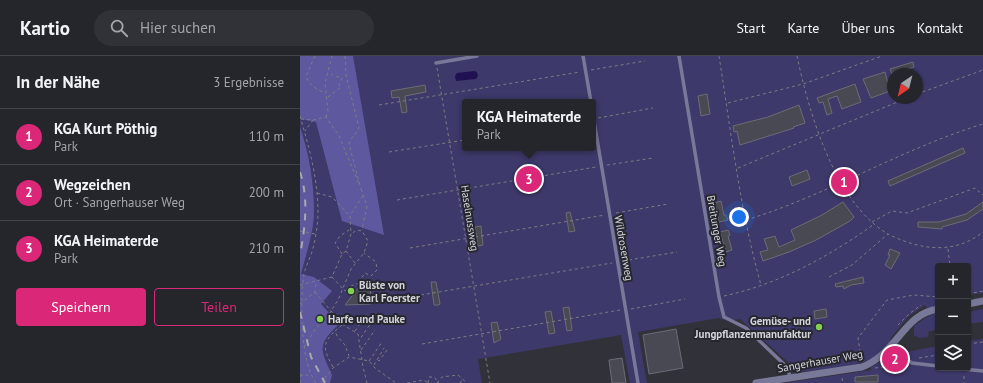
<!DOCTYPE html>
<html lang="de">
<head>
<meta charset="utf-8">
<style>
  :root { --surface:#25252c; --page:#313138; --text:#f1f3f6; --muted:#a3a5a9; --line:#424248; --accent:#db2777 }
  body { margin:0; font-family:"PT Sans",sans-serif; background:var(--page); color:var(--text) }
  .controls { position:absolute; right:12px; bottom:12px; display:grid; overflow:hidden; border-radius:4px; box-shadow:0 1px 3px #0004 }
  .controls button { width:36px; height:36px; display:grid; place-items:center; padding:0; border:0; border-bottom:1px solid var(--line); background:var(--surface); color:var(--text); font:20px sans-serif }
  .compass { position:absolute; left:587px; top:12px; width:36px; height:36px; border-radius:50%; background:var(--surface); box-shadow:0 1px 3px #0004; rotate:215deg }
  .you { position:absolute; left:439px; top:161px; width:14px; height:14px; margin:-10px; border:3px solid #fff; border-radius:50%; background:#1a73e8; box-shadow:0 0 0 6px #1a73e833 }
  .badge { display:grid; place-items:center; width:26px; height:26px; border-radius:50%; background:var(--accent); color:#fff; font-size:13px; font-weight:700 }
  .pin { position:absolute; translate:-50% -50%; border:2px solid #fff; box-shadow:0 1px 4px #0006 }
  .popup { position:absolute; left:162px; top:43px; width:134px; height:52px; box-sizing:border-box; display:grid; place-content:center; border-radius:4px; background:var(--surface); filter:drop-shadow(0 1px 3px #0005); font-size:13px; white-space:nowrap; color:var(--muted) }
  .popup b { font-size:15px; color:var(--text) }
  .popup::after { content:''; position:absolute; left:50%; top:100%; margin-left:-8px; border:8px solid transparent; border-top-color:var(--surface) }
  .list { margin:0; padding:0; list-style:none }
  h2 { display:flex; justify-content:space-between; align-items:center; height:52px; margin:0; padding:0 16px; font-size:17px }
  h2 small { font-size:13px; font-weight:400; color:var(--muted) }
  .list li { display:grid; grid-template-columns:26px 1fr auto; gap:12px; align-items:center; box-sizing:border-box; height:56px; padding:0 16px; border-top:1px solid var(--line) }
  .list b { display:block; font-size:15px; white-space:nowrap }
  .list p { margin:0; font-size:13px; white-space:nowrap; color:var(--muted) }
  .list em { font-size:13px; font-style:normal; color:var(--muted) }
  .actions { display:flex; gap:8px; padding:12px 16px }
  .actions a { flex:1; padding:9px 0; border:1px solid var(--accent); border-radius:4px; text-align:center; font-size:14px; color:var(--accent) }
  .actions .main { background:var(--accent); color:#fff }
  .icon { flex:none; width:22px; height:22px; fill:none; stroke:currentColor; stroke-width:2; stroke-linecap:round; stroke-linejoin:round }
  .map { position:relative; flex:none; width:683px; height:327px; overflow:hidden }
  header { display:flex; align-items:center; gap:24px; box-sizing:border-box; height:56px; padding:0 20px; background:var(--surface); border-bottom:1px solid var(--line) }
  header strong { font-size:19px }
  nav { display:flex; gap:22px; margin-inline-start:auto; font-size:14px }
  .search { width:280px; height:36px; background:var(--page); display:flex; align-items:center; gap:10px; box-sizing:border-box; padding:0 14px; border-radius:22px; color:var(--muted); font-size:15px }
  main { display:flex }
  aside { flex:1; background:var(--surface) }
  .map>svg:first-child { display:block }
</style>
</head>
<body>
<header>
<strong>Kartio</strong>
<div class="search"><svg class="icon" aria-label="search" viewBox="0 0 24 24"><circle cx="10" cy="10" r="6"/><path d="M15 15l6 6"/></svg>Hier suchen</div>
<nav><a>Start</a><a>Karte</a><a>Über uns</a><a>Kontakt</a></nav>
</header>
<main>
<aside>
<h2>In der Nähe<small>3 Ergebnisse</small></h2>
<ul class="list">
<li><span class="badge">1</span><div><b>KGA Kurt Pöthig</b><p>Park</p></div><em>110 m</em></li>
<li><span class="badge">2</span><div><b>Wegzeichen</b><p>Ort · Sangerhauser Weg</p></div><em>200 m</em></li>
<li><span class="badge">3</span><div><b>KGA Heimaterde</b><p>Park</p></div><em>210 m</em></li>
</ul>
<div class="actions"><a class="main">Speichern</a><a>Teilen</a></div>
</aside>
<div class="map">
<svg width="683" height="327" viewBox="0 0 683 327">
  <rect width="100%" height="100%" fill="#31313a"/>
  <g fill="#3d396a" fill-rule="evenodd">
    <path d="M0 0H683V237L668 239V210H638V250L627 253 625 249 609 260 590 283 594 286C572 313 531 312 499 316L440 263 428 265 419 262 338 276 347 327H330L321 279 178 303 182 327H0ZM593 18H617V42H593ZM165 46H293V92H165Z"/>
    <path d="M683 253V266L668 268V256Z"/>
    <path d="M638 256V274L629 275 628 281 619 282 614 279V270L625 262Z"/>
    <path d="M683 283V327H485L571 314V311L586 303 600 292 606 296 638 290V312H668V285Z"/>
  </g>
  <g fill="#5e599f">
    <path d="M0 0H53L84 179 42 165 16 66 0 63Z"/>
    <path d="M0 71C9 97 14 127 14 155 14 176 6 198 1 218L14 221 32 235 21 248 39 268C17 289 20 293 32 319L30 327H0Z"/>
  </g>
  <path fill="#201252" d="M174 15 177 16 178 20 176 23 156 25 155 20 157 17Z"/>
  <g fill="#494953" stroke="#6c6c76">
    <path d="M613 6 614 11 592 18 590 13Z"/>
    <path d="M585 16 590 35 571 42 563 23Z"/>
    <path d="M555 28 561 46 542 53 537 40 528 43 532 57 527 59 523 46 519 47 517 42Z"/>
    <path d="M125 29 126 36 105 40 107 56 102 57 99 41 92 42 91 35Z"/>
    <path d="M407 38 410 58 401 60 398 40Z"/>
    <path d="M499 49 505 67 493 71 494 72 440 89 437 75 434 76 433 70 468 61Z"/>
    <path d="M663 92 665 97 590 130 588 125Z"/>
    <path d="M507 114 510 123 492 130 489 121Z"/>
    <path d="M421 145 424 159H426L428 164 419 166 415 147Z"/>
    <path d="M543 146 554 161 550 165 516 184 489 196 463 205 460 196 468 194 464 183 475 180 479 191 495 184 491 174 522 159Z"/>
    <path d="M683 146V153L667 164 642 171V173L618 171V166H639L666 158Z"/>
    <path d="M270 156 275 175 269 176 266 157Z"/>
    <path d="M181 170 183 189 178 190 175 171Z"/>
    <path d="M428 174 430 179 428 180 432 194 426 196 420 176Z"/>
    <path d="M590 193 600 197 591 213 585 209 590 199H588Z"/>
    <path d="M563 221 564 227 551 229 544 233 543 230 536 231 535 228Z"/>
    <path d="M70 225 71 248 45 249 59 231Z"/>
    <path d="M131 226H136L140 248 139 249H134Z"/>
    <path d="M269 251 272 274 267 275 263 252Z"/>
    <path d="M526 253 527 261 515 263 514 255Z"/>
    <path d="M251 255 255 277 249 278 245 256Z"/>
    <path d="M197 266 201 283 194 287 191 267Z"/>
    <path d="M376 273 383 312 349 318 343 279Z"/>
    <path d="M322 302 326 327H312L309 304Z"/>
    <path d="M578 319V326H555V321Z"/>
  </g>
  <g fill="none" stroke-linecap="round" stroke-linejoin="round">
    <g stroke="#7c7c84" stroke-width="1" stroke-dasharray="3 3" stroke-linecap="butt">
      <path d="M15 0 6 20C10 30 16 33 25 37"/>
      <path d="M45 0 46 19 59 72C56 78 51 81 49 88L61 133"/>
      <path d="M419 0C431 76 440 154 461 229"/>
      <path d="M497 0C509 57 535 147 588 178"/>
      <path d="M137 12 190 327"/>
      <path d="M291 14 345 5"/>
      <path d="M617 38 683 14"/>
      <path d="M28 41 41 31 39 29 42 22 34 20 29 16"/>
      <path d="M428 47 503 28 582 0"/>
      <path d="M79 49 280 16"/>
      <path d="M0 60C9 91 18 123 18 156 18 167 16 181 13 192 11 201 6 209 4 218 0 245 0 306 16 327"/>
      <path d="M26 61 28 55 25 27 32 0"/>
      <path d="M298 62 353 52"/>
      <path d="M1 63 13 64 5 75"/>
      <path d="M13 64 26 61 39 80 59 128"/>
      <path d="M89 96 165 84"/>
      <path d="M307 109 353 102"/>
      <path d="M438 112 607 42"/>
      <path d="M61 133 67 150 62 174"/>
      <path d="M17 137 32 141 49 159"/>
      <path d="M97 144 296 111"/>
      <path d="M316 157 368 148"/>
      <path d="M446 164C528 139 601 93 683 68"/>
      <path d="M572 166 592 155 607 157 675 132 683 139"/>
      <path d="M0 175 15 178"/>
      <path d="M110 192 305 159"/>
      <path d="M648 193 650 210"/>
      <path d="M46 195 55 207"/>
      <path d="M42 198 35 187 40 180 49 174"/>
      <path d="M323 205 377 196"/>
      <path d="M32 221 45 235 51 231"/>
      <path d="M529 221 552 209 588 178C620 194 654 199 683 176"/>
      <path d="M0 229 32 221 42 198 46 195 51 178 50 159 63 140"/>
      <path d="M55 235 51 230 62 226 60 224 65 217 71 220 77 214 76 206 64 197"/>
      <path d="M15 236 42 268 58 278 63 311 67 327"/>
      <path d="M668 238 683 235"/>
      <path d="M115 240 312 207"/>
      <path d="M424 240C479 228 528 201 573 169"/>
      <path d="M0 248 15 236 16 226"/>
      <path d="M331 253 385 243"/>
      <path d="M42 269 35 275 37 280 45 289 49 300"/>
      <path d="M598 269 609 258 621 249"/>
      <path d="M55 275 66 259 73 261V264L60 283"/>
      <path d="M122 288 320 254"/>
      <path d="M668 288 683 286"/>
      <path d="M4 291 16 272 26 263 38 244 51 213 64 197 68 185 62 175 57 174 51 178"/>
      <path d="M61 294 75 274"/>
      <path d="M561 302 558 282 587 244 614 239 638 241"/>
      <path d="M619 302 638 299"/>
      <path d="M78 304 79 305 87 294"/>
      <path d="M69 305 82 286"/>
      <path d="M74 309 84 292"/>
      <path d="M33 311C25 296 20 289 35 275"/>
      <path d="M575 312 604 308"/>
      <path d="M0 319H8"/>
      <path d="M664 320V327"/>
      <path d="M542 322 543 327"/>
      <path d="M0 327 1 319"/>
      <path d="M21 327 33 312 49 301 69 305 75 312 96 327"/>
      <path d="M107 327 124 324 128 327"/>
      <path d="M128 327 129 321H134L139 327"/>
      <path d="M137 327 142 321 158 319 167 327"/>
      <path d="M160 327 163 323"/>
    </g>
    <g stroke="#787898" stroke-width="3.5">
      <path d="M283 0 291 46"/>
      <path d="M379 0 419 241 424 261 446 272 488 312 490 322"/>
      <path d="M136 7 177 0"/>
      <path d="M293 59 338 327"/>
      <path d="M591 292 612 307 638 310"/>
      <path d="M653 312 683 315"/>
    </g>
    <g stroke="#787898" stroke-width="7">
      <path d="M668 248 683 245"/>
      <path d="M456 327 562 311C598 297 603 258 638 253"/>
    </g>
    <g stroke="#a8a8af" stroke-width="2" stroke-dasharray="7 7" stroke-linecap="butt">
      <path d="M0 116C9 143 5 172 0 199"/>
      <path d="M0 256 11 301 25 327"/>
    </g>
  </g>
  <g fill="#82d04f" stroke="#272730" stroke-width="1.5">
    <circle cx="51" cy="235" r="4"/>
    <circle cx="20" cy="263" r="4"/>
    <circle cx="519" cy="271" r="4"/>
  </g>
  <g text-anchor="middle" dominant-baseline="central" stroke-width="4" stroke-linejoin="round" paint-order="stroke">
    <g font-size="11" fill="#d3d3d9" stroke="#272730">
      <text transform="translate(170 162) rotate(81)">Haselnussweg</text>
      <text transform="translate(417 175) rotate(80)">Breitunger Weg</text>
      <text transform="translate(324 192) rotate(80)">Wildrosenweg</text>
      <text transform="translate(520 305) rotate(-10)">Sangerhauser Weg</text>
    </g>
    <g font-size="11" font-weight="bold" fill="#d3d3d9" stroke="#272730" text-anchor="start">
      <text x="59" y="229">Büste von<tspan x="59" dy="13">Karl Foerster</tspan></text>
      <text x="28" y="263">Harfe und Pauke</text>
      <text x="511" y="265" text-anchor="end">Gemüse- und<tspan x="511" dy="13">Jungpflanzenmanufaktur</tspan></text>
    </g>
  </g>
</svg>
<div class="controls">
<button>+</button>
<button>−</button>
<button><svg class="icon" aria-label="layers" viewBox="0 0 24 24"><path d="M12 4l9 5-9 5-9-5zM3 14l9 5 9-5"/></svg></button>
</div>
<svg class="compass" viewBox="-18 -18 36 36"><path d="M0-13l5 13h-10z" fill="#e53935"/><path d="M0 13l5-13h-10z" fill="#a3a5a9"/></svg>
<div class="you"></div>
<div class="pin badge" style="left:544px;top:126px">1</div>
<div class="pin badge" style="left:595px;top:303px">2</div>
<div class="pin badge" style="left:229px;top:123px">3</div>
<div class="popup"><b>KGA Heimaterde</b>Park</div>
</div>
</main>
</body>
</html>
